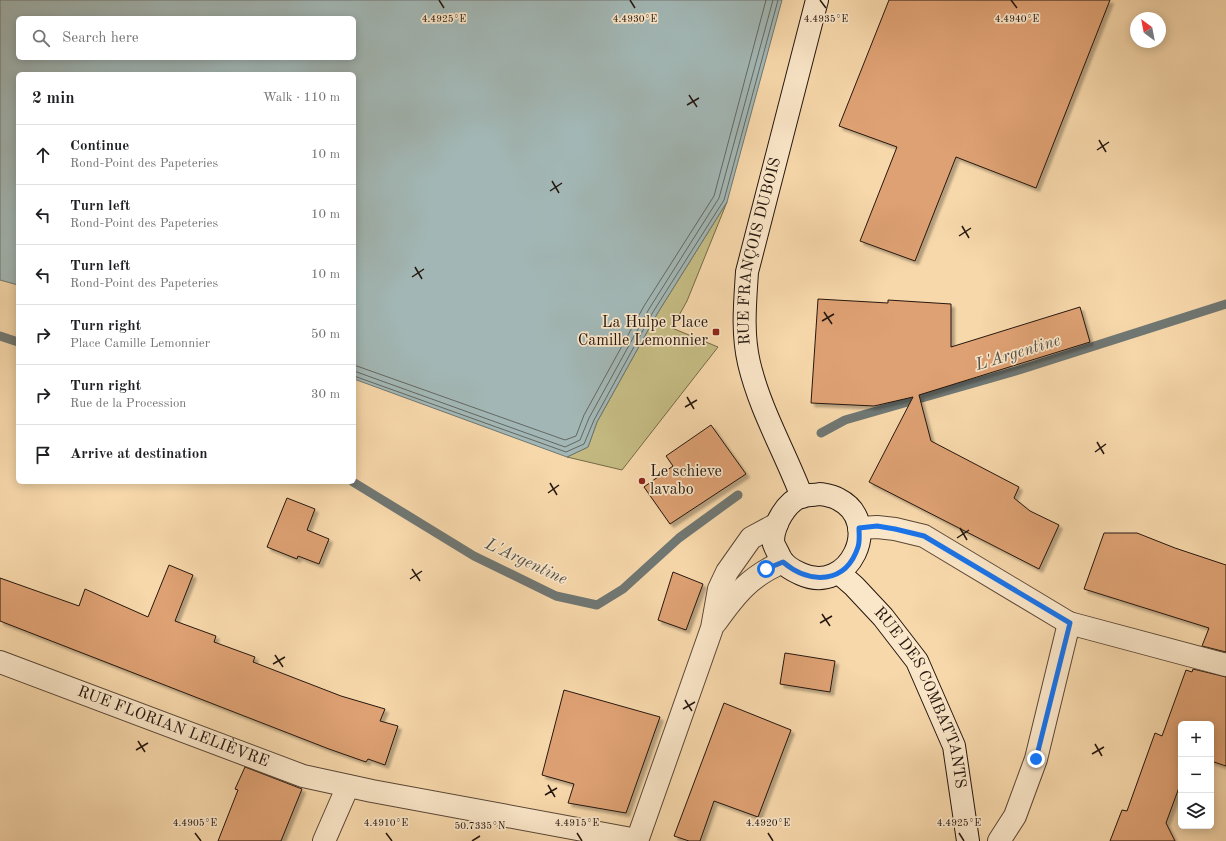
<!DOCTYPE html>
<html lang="en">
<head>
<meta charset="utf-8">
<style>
  :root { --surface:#fff; --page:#f6f6f6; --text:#202124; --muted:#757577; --line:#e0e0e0 }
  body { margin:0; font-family:"Old Standard TT",serif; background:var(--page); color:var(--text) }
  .controls { position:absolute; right:12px; bottom:12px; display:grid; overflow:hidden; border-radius:6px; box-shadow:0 2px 10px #0003 }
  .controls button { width:36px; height:36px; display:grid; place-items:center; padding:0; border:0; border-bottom:1px solid var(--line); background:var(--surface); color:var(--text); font:20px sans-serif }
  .compass { position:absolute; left:1130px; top:12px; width:36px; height:36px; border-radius:50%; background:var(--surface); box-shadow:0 2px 10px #0003; rotate:328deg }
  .stop { position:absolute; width:12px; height:12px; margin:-9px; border:3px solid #1a73e8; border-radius:50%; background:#fff }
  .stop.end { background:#1a73e8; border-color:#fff; box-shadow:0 1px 4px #0008 }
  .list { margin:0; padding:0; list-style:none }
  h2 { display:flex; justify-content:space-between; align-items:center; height:52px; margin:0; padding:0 16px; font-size:17px }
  h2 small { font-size:13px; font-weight:400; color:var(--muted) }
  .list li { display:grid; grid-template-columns:26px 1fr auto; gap:12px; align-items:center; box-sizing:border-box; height:60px; padding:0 16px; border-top:1px solid var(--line) }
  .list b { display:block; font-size:15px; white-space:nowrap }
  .list p { margin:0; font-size:13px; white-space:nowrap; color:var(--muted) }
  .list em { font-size:13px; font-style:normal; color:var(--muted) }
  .icon { flex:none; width:22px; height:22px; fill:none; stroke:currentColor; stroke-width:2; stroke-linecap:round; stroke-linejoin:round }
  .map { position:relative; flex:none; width:1226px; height:841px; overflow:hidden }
  .search { position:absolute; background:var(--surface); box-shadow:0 2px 10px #0003; left:16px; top:16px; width:340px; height:44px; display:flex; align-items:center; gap:10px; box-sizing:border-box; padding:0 14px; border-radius:6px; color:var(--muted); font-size:15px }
  .panel { position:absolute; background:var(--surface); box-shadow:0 2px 10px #0003; left:16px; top:72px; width:340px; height:412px; border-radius:6px }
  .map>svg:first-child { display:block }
</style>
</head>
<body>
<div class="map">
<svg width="1226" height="841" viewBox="0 0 1226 841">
  <defs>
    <filter id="shadow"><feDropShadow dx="3.5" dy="3.5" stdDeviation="1" flood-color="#0004"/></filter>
  </defs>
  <rect width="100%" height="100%" fill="#f7d8ab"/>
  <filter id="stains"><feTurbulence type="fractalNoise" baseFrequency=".005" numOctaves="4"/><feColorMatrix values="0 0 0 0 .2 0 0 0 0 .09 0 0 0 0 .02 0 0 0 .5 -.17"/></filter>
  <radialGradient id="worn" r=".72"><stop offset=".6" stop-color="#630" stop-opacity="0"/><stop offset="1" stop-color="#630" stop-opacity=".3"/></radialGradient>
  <path fill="#c5bc83" stroke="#756a49" d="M727 202 687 301 672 328 718 347 622 470 567 457 588 447 597 422 657 314Z"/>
  <path fill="#a2b7b5" stroke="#707773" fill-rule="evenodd" d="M0 0H782L727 202 657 314 597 422 588 447 567 457 354 379V74H18V285L0 280ZM18 18H354V58H18Z"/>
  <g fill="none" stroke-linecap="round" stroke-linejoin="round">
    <g stroke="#646762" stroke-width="1">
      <path d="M354 365 565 440 576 436 584 415 644 306 714 196 766 0"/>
      <path d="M354 371 565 447 580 440 589 418 649 309 719 198 773 0"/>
      <path d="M354 376 566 452 584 444 594 420 653 312 724 200 778 0"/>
    </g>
    <g stroke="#707773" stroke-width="9">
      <path d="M0 336 18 342"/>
      <path d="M821 433 845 420 1019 370 1226 304"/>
      <path d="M353 482 474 556 556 596 597 605 623 589 679 538 738 495"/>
    </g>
  </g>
  <g fill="#dea173" stroke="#25170f" filter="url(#shadow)">
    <path d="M889 0H1110L1036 188 956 157 915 261 860 241 897 147 839 126Z"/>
    <path d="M818 299 888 303V300L951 304V347L1080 307 1090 342 919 395 931 441 1019 487 1014 498 1030 511 1059 525 1039 569 869 482 913 397 874 406 811 403Z"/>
    <path d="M711 425 746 474 670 524 644 487 673 466 666 456Z"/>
    <path d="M287 498 315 509 307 530 329 539 319 564 298 556 297 559 267 547Z"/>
    <path d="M1104 533H1137L1175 548 1226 565V652L1202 646 1209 628 1084 589Z"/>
    <path d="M169 565 193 575 175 621 216 636 214 642 255 657 253 662 341 696 385 709 380 721 398 726 385 765 368 759 366 762 329 749 0 621V578L79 606 85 589 148 617Z"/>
    <path d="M673 572 703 584 686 630 658 620Z"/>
    <path d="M785 653 835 661 830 692 780 684Z"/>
    <path d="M1193 669 1226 677V766L1211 761V724H1181V782L1166 823 1175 841H1110L1122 810 1127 811 1155 733 1162 736 1186 670 1192 672Z"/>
    <path d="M564 690 660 717 626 813 568 803 574 784 542 775Z"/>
    <path d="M724 703 791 730 758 817 714 801 700 841H689L674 836Z"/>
    <path d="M245 767 302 789 281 841H218L238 790 235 789Z"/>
  </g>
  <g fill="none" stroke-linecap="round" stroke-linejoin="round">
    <defs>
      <g id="minor">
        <path d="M859 528 877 527 895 529 924 536 1069 623 1226 665"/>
        <path d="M716 622C736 594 750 576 783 562"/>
        <path id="s1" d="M0 662 303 776 372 791 637 840"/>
        <path d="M324 841 348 786"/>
        <path d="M637 841 712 628 719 589 727 572 751 538 777 524"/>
        <path d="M999 841 1015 816 1036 759 1069 623"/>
      </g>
      <g id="secondary">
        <path d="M820 494C826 495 833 496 838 499 884 522 849 596 801 574 792 570 784 566 780 557 778 552 773 545 773 540 774 524 786 502 802 496 807 495 815 495 820 494Z"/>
        <path id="s2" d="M802 497C785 452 760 410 749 363 742 333 745 303 747 272L817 0"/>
        <path id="s3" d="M839 573 854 586 883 617 917 661 954 746 968 841"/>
      </g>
    </defs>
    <use href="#minor" stroke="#5a4736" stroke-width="24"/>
    <use href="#secondary" stroke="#25170f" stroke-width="24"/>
    <use href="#minor" stroke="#fae6c8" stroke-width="22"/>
    <use href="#secondary" stroke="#fae6c8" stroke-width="22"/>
  </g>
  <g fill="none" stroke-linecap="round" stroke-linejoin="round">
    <path stroke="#1a73e8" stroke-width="5" d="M766 569 783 562C810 585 846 584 858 547 860 541 859 534 859 528L877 526 895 529 924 536 1070 623 1036 759"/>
  </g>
  <path fill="none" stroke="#25170f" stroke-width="1.5" d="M439 0 444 8M630 0 635 8M820 0 826 8M1011 0 1017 8M689 95 697 107M687 105 699 98M1099 140 1106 152M1097 150 1109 142M552 181 559 193M550 191 562 183M962 226 969 238M959 236 971 228M415 267 422 279M412 277 424 269M824 312 832 324M822 321 834 314M687 397 694 409M685 407 697 400M1097 442 1104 454M1095 452 1106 444M550 483 557 495M548 493 559 485M960 528 967 540M957 538 969 530M412 569 420 581M410 579 422 571M822 614 830 626M820 623 832 616M275 655 283 667M273 664 285 657M685 700 692 711M683 709 695 702M138 741 145 752M1095 744 1102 756M136 750 148 743M1092 754 1104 747M548 785 555 797M545 795 557 788M195 833 201 841M386 833 392 841M577 833 582 841M768 833 773 841M959 833 964 841M472 841 480 836"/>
  <g fill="#8f2418" stroke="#fae6c8" stroke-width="1.5">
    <rect x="712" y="328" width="8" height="8" rx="2"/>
    <circle cx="642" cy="481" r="4"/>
  </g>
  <g text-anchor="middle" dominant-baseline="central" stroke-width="3.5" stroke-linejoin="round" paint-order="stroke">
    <g font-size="16" fill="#25170f" stroke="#fae6c8">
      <text stroke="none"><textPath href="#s2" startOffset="258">RUE FRANÇOIS DUBOIS</textPath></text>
      <text stroke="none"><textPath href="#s3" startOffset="153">RUE DES COMBATTANTS</textPath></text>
      <text stroke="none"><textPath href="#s1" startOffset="185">RUE FLORIAN LELIÈVRE</textPath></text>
    </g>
    <g font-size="16" fill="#25170f" stroke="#fae6c8" text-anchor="end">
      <text x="708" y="323">La Hulpe Place<tspan x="708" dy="18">Camille Lemonnier</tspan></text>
      <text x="650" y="472" text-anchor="start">Le schieve<tspan x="650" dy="18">lavabo</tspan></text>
    </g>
    <g font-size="17" font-style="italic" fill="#514f49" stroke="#fae6c8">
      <text transform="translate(1018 353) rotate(-17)">L'Argentine</text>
      <text transform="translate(526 562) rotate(25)">L'Argentine</text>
    </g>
  </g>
  <g font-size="10" text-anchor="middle" fill="#25170f" stroke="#fae6c8" stroke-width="3.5" stroke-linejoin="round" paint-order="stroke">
    <text x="826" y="22">4.4935°E</text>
    <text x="444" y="22">4.4925°E</text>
    <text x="635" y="22">4.4930°E</text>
    <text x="1017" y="22">4.4940°E</text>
    <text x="195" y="826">4.4905°E</text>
    <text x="386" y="826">4.4910°E</text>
    <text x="577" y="826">4.4915°E</text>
    <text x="768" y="826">4.4920°E</text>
    <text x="959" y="826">4.4925°E</text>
    <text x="480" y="829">50.7335°N</text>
  </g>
  <rect width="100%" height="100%" filter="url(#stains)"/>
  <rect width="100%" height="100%" fill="url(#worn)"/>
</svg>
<div class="controls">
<button>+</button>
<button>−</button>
<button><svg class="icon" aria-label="layers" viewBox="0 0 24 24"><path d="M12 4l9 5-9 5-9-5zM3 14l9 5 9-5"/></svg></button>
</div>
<svg class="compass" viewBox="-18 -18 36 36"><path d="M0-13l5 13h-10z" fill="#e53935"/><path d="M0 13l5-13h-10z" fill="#757577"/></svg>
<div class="stop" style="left:766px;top:569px"></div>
<div class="stop end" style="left:1036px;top:759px"></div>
<div class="search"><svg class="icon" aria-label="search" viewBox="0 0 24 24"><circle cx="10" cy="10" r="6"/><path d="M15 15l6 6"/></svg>Search here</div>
<section class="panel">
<h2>2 min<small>Walk · 110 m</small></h2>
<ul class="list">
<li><svg class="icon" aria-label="ahead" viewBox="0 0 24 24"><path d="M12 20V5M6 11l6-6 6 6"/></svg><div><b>Continue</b><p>Rond-Point des Papeteries</p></div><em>10 m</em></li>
<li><svg class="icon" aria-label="left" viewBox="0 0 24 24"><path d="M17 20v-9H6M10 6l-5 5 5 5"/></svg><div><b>Turn left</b><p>Rond-Point des Papeteries</p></div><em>10 m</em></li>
<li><svg class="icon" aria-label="left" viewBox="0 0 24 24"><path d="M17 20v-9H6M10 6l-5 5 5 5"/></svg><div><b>Turn left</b><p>Rond-Point des Papeteries</p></div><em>10 m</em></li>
<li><svg class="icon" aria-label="right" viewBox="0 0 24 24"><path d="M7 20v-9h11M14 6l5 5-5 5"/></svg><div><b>Turn right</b><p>Place Camille Lemonnier</p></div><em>50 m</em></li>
<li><svg class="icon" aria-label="right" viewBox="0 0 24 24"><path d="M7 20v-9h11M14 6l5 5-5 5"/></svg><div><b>Turn right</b><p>Rue de la Procession</p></div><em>30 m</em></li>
<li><svg class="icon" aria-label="arrive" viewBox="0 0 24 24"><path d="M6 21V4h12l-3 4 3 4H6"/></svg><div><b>Arrive at destination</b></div></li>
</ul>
</section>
</div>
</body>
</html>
